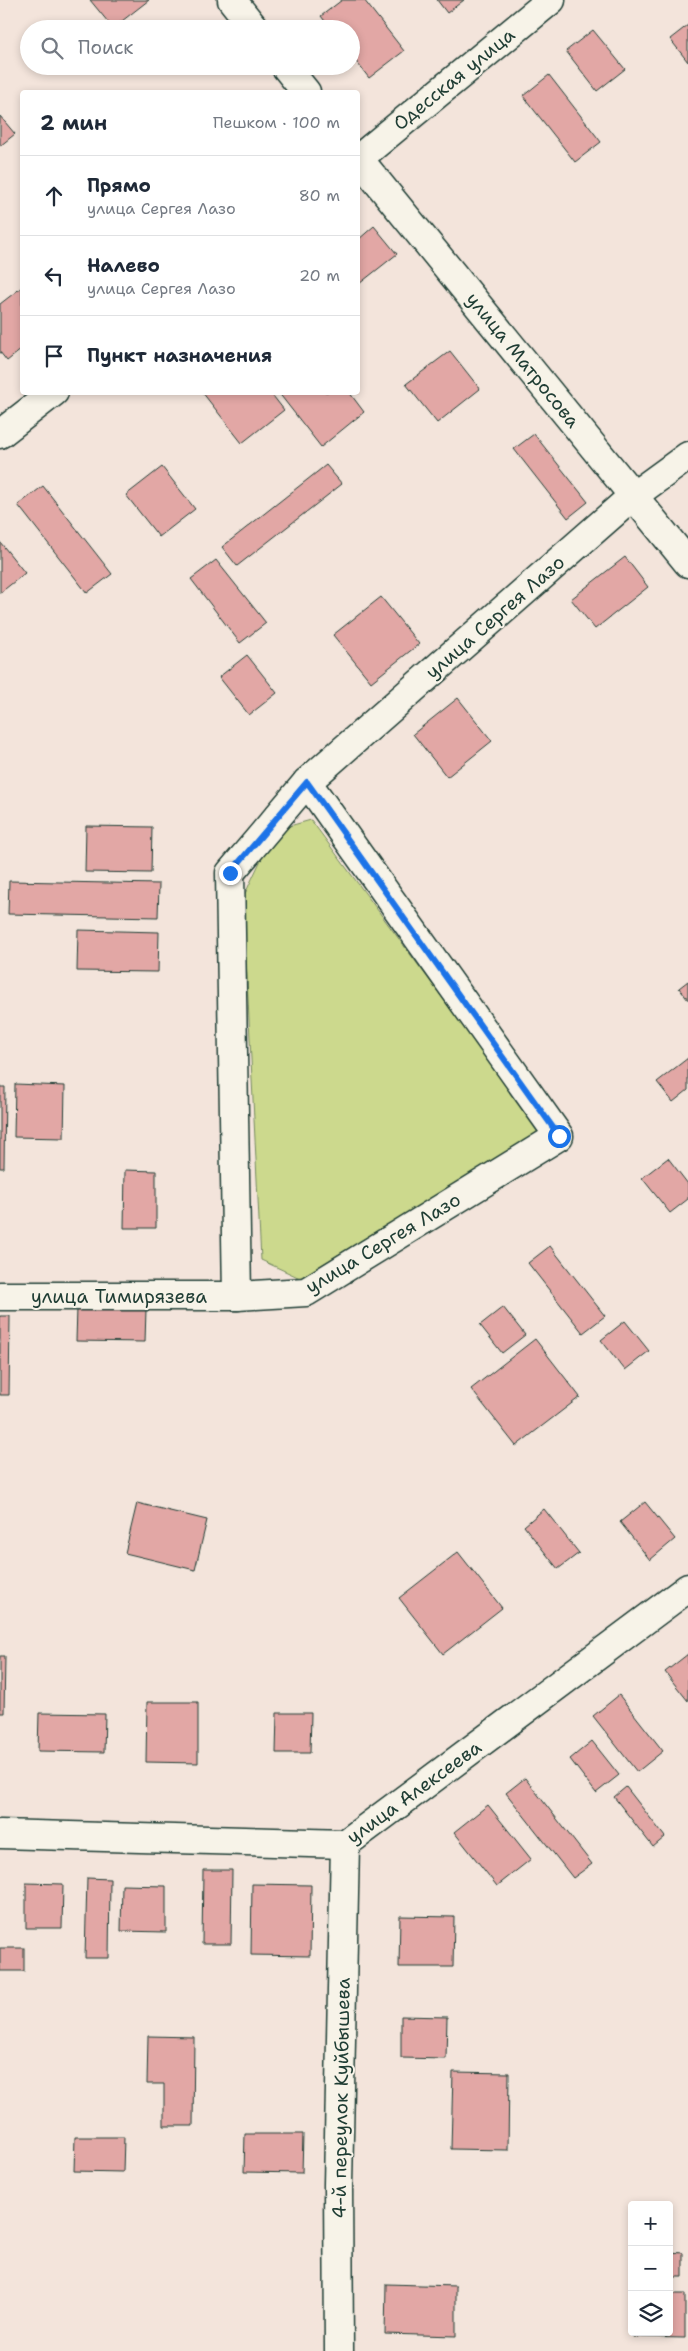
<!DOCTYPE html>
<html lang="ru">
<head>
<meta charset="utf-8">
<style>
  :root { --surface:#fff; --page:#f2f2f3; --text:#1f2937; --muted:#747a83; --line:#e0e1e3 }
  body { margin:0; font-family:"Shantell Sans",sans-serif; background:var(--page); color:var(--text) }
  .controls { position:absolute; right:15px; bottom:15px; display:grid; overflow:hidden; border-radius:5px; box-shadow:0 2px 8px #0003 }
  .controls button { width:45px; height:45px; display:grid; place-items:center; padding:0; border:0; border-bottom:1px solid var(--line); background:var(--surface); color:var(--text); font:25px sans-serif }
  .stop { position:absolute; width:15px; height:15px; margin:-11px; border:4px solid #1a73e8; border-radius:50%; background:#fff }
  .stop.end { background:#1a73e8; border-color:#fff; box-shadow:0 1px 5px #0008 }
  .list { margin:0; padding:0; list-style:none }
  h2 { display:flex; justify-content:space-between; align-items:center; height:65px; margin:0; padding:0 20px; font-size:21px }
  h2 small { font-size:16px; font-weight:400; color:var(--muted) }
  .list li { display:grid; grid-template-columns:32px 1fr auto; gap:15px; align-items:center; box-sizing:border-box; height:80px; padding:0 20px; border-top:1px solid var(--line) }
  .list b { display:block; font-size:19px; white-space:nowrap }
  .list p { margin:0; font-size:16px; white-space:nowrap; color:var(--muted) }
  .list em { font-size:16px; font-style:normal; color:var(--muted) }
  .icon { flex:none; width:28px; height:28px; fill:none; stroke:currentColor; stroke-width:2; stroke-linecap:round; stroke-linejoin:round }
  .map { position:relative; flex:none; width:688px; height:2351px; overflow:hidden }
  .search { position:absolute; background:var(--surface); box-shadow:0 2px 8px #0003; left:20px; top:20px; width:340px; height:55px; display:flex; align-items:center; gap:12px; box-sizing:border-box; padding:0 18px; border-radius:28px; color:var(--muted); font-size:19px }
  .panel { position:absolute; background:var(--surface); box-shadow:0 2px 8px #0003; left:20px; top:90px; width:340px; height:305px; border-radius:5px }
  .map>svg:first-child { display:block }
</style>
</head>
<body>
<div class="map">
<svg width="688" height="2351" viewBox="0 0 688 2351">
  <rect width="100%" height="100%" fill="#f3e4db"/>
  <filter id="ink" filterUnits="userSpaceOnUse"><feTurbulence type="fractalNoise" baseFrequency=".02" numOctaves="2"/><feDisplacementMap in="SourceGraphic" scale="10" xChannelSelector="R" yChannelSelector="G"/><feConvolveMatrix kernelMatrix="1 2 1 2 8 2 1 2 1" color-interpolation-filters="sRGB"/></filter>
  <g filter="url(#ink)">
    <path fill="#ccd98d" stroke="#768b60" d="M311 820 541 1131 300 1278 261 1260 243 898 275 830Z"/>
    <g fill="#e2a7a5" stroke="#1f3d34">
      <path d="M90 0H149L113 28Z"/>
      <path d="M342 0H364L404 51 369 78 351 55V29H331L321 16Z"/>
      <path d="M437 0H464L447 13Z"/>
      <path d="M688 25V62L670 39Z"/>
      <path d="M593 30 625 69 597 91 566 51Z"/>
      <path d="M549 75 601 142 575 162 523 96Z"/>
      <path d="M0 116 15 134 0 146Z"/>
      <path d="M374 226 397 254 359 284 358 240Z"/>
      <path d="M22 287V349L7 361 0 352V304Z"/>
      <path d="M450 351 480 389 437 423 406 384Z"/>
      <path d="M202 392H270L284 410 242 443Z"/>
      <path d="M278 392H349L364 412 321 447Z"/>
      <path d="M534 434 588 502 568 518 514 449Z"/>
      <path d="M326 465 342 484 237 566 222 547Z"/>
      <path d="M162 467 195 509 159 537 126 495Z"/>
      <path d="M43 486 112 574 87 593 18 505Z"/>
      <path d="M0 542 25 573 0 593Z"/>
      <path d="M625 557 648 587 595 629 571 599Z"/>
      <path d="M216 560 266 623 240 643 191 579Z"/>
      <path d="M381 597 419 644 371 682 333 635Z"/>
      <path d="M247 655 277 693 249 715 219 677Z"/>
      <path d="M458 698 492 741 447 777 413 734Z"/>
      <path d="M86 826 152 827 151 873 85 872Z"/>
      <path d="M9 881 159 884 158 917 8 914Z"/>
      <path d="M78 930 159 932 158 972 77 971Z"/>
      <path d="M688 981V1000L679 988Z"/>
      <path d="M688 1058V1090L673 1102 657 1082Z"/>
      <path d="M15 1084 65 1086 64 1138 14 1137Z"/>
      <path d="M0 1087H5L4 1168H0Z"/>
      <path d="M668 1158 688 1184V1199L670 1213 642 1178Z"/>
      <path d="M125 1170 156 1171V1228H124Z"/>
      <path d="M550 1246 605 1316 583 1333 528 1263Z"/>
      <path d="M503 1307 525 1335 502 1353 480 1325Z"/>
      <path d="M77 1308 146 1309 145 1342 76 1341Z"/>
      <path d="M0 1316H10L9 1395H0Z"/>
      <path d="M625 1321 649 1351 625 1370 601 1340Z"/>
      <path d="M535 1339 580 1397 516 1446 471 1389Z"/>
      <path d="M645 1502 675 1539 650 1560 620 1522Z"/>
      <path d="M137 1503 207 1520 195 1570 125 1553Z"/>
      <path d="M544 1509 579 1553 558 1569 524 1526Z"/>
      <path d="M458 1552 502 1608 443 1654 399 1598Z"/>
      <path d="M688 1654V1701L665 1672Z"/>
      <path d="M0 1656H5L4 1713H0Z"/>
      <path d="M619 1695 663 1751 637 1772 593 1716Z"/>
      <path d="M147 1702H198V1763L146 1762Z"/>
      <path d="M39 1713 105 1714 104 1752 38 1751Z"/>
      <path d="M277 1713H311L310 1753H276Z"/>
      <path d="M592 1741 619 1775 596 1793 570 1759Z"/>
      <path d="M525 1778 592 1864 573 1878 506 1793Z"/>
      <path d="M626 1787 665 1837 653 1847 614 1797Z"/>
      <path d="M488 1805 531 1859 497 1886 454 1832Z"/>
      <path d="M203 1870H232L231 1944H202Z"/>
      <path d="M87 1878 110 1879 109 1958H85Z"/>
      <path d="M26 1883 63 1884 62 1928H26Z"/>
      <path d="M252 1884 311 1885 310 1956 251 1955Z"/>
      <path d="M122 1885 166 1886V1932L121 1931Z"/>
      <path d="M400 1916 454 1917 453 1967H399Z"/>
      <rect x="0" y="1948" width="24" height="23"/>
      <path d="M401 2016 447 2017 446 2059 401 2058Z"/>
      <path d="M148 2036 194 2037 193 2126H164V2084H147Z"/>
      <path d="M453 2072 509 2073 508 2150 451 2149Z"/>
      <path d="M245 2134H303L302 2173 244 2172Z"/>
      <path d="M75 2137H124L123 2172 74 2171Z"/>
      <path d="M669 2252 683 2253V2277H669Z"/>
      <path d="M386 2284 456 2286V2336L385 2334Z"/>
      <path d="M669 2294H685V2338L633 2337V2332H669Z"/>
    </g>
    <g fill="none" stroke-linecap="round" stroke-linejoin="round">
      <defs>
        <g id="minor">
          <path d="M232 0 255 29"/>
          <path d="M285 66 306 92"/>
          <path d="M358 158 688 563"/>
          <path d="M358 159 551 0"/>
          <path d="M0 434 54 392"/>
          <path d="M0 1296H237L306 1292 559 1136 307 782"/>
          <path d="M237 1296 230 873 307 782 633 496 688 456"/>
          <path d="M0 1834 345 1844 688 1588"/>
          <path d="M339 2351 338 2185 345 1844"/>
        </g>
      </defs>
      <use href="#minor" stroke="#1f3d34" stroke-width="31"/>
      <use href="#minor" stroke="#f7f3e8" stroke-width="28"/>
    </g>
  </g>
  <g fill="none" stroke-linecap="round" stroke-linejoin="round" filter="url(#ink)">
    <path stroke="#1a73e8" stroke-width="6" d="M230 873 307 782 559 1136"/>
  </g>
  <g text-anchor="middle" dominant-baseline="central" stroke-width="4" stroke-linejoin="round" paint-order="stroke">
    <g font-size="19" fill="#1f3d34" stroke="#f7f3e8">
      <text transform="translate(454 79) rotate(-39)">Одесская улица</text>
      <text transform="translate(523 360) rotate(51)">улица Матросова</text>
      <text transform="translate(495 617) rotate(-41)">улица Сергея Лазо</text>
      <text transform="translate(383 1243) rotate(-31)">улица Сергея Лазо</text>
      <text x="119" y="1296">улица Тимирязева</text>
      <text transform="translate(414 1792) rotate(-36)">улица Алексеева</text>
      <text transform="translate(341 2098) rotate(-89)">4-й переулок Куйбышева</text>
    </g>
  </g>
</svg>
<div class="controls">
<button>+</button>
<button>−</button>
<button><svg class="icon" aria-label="layers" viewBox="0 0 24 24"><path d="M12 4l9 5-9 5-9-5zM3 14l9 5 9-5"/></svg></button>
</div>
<div class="stop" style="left:559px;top:1136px"></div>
<div class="stop end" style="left:230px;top:873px"></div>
<div class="search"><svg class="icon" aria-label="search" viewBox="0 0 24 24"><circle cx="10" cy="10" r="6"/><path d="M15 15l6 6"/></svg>Поиск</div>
<section class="panel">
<h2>2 мин<small>Пешком · 100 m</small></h2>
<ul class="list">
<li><svg class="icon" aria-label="ahead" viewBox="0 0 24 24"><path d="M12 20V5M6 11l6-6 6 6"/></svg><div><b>Прямо</b><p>улица Сергея Лазо</p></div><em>80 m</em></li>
<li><svg class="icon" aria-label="left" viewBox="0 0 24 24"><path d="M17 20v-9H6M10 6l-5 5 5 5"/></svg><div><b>Налево</b><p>улица Сергея Лазо</p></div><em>20 m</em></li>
<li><svg class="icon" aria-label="arrive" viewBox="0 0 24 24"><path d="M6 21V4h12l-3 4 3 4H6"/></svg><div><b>Пункт назначения</b></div></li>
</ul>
</section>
</div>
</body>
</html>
